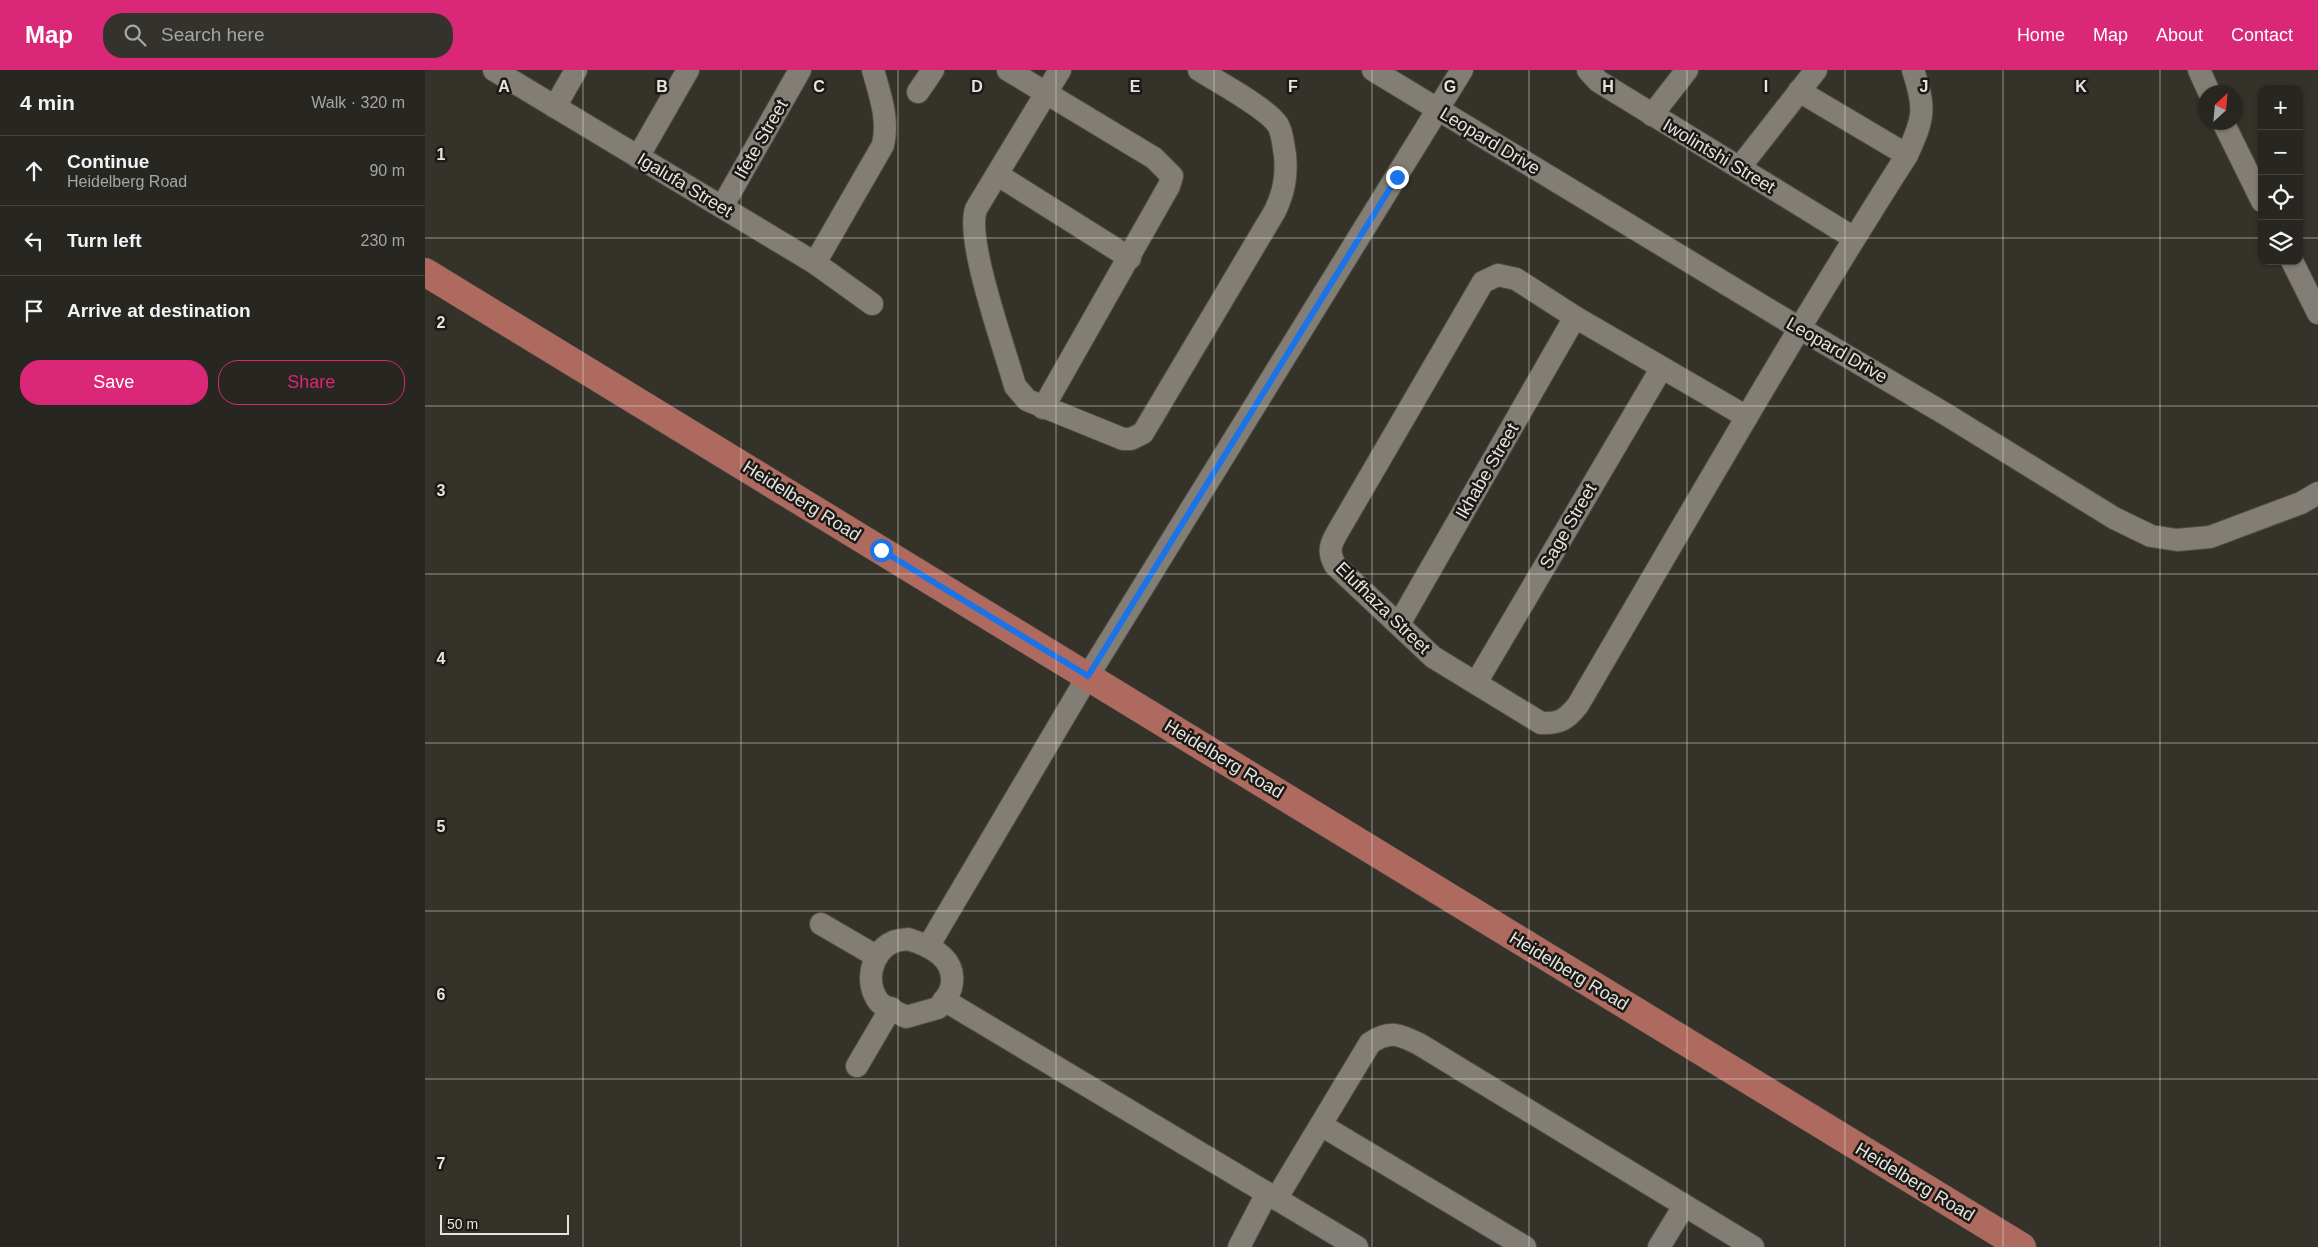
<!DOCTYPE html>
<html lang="en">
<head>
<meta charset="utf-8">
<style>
  :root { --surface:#282620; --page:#34322d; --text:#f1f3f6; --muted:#a5a5a5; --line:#44433e; --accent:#db2777 }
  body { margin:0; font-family:Helvetica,sans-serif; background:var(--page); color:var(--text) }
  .controls { position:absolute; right:15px; top:15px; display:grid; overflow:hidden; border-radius:10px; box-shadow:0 1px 4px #0004 }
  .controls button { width:45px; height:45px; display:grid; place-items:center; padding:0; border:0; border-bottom:1px solid var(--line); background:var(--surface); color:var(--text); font:25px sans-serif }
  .compass { position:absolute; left:1773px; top:15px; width:45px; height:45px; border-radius:50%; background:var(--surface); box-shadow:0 1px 4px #0004; rotate:26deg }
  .scale { position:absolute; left:15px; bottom:12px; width:129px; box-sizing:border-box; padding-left:5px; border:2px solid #e6e4df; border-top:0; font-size:14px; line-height:18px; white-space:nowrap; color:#e6e4df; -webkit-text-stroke:4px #1b1a16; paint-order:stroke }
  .stop { position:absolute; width:15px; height:15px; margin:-11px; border:4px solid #1a73e8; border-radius:50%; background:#fff }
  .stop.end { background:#1a73e8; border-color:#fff; box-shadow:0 1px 5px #0008 }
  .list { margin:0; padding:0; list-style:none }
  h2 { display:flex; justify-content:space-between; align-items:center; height:65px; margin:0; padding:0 20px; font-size:21px }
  h2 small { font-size:16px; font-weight:400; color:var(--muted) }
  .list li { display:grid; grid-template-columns:32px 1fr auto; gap:15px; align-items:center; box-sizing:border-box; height:70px; padding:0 20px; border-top:1px solid var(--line) }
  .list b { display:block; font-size:19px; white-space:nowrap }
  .list p { margin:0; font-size:16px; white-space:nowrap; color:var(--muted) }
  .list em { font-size:16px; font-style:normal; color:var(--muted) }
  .actions { display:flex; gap:10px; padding:15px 20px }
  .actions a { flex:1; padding:11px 0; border:1px solid var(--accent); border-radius:20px; text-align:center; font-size:18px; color:var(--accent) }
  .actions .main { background:var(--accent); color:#fff }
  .icon { flex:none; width:28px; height:28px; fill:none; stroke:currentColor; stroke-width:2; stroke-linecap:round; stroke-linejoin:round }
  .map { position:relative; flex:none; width:1893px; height:1177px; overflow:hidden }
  header { display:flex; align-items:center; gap:30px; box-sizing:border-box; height:70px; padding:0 25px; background:var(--accent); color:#fff }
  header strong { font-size:24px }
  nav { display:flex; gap:28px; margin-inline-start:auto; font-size:18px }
  .search { width:350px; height:45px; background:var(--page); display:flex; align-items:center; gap:12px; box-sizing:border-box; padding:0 18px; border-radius:20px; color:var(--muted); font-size:19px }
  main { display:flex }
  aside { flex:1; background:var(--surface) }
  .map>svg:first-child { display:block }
</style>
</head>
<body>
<header>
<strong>Map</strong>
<div class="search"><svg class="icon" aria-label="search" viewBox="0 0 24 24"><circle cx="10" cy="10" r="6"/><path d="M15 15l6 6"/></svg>Search here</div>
<nav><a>Home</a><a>Map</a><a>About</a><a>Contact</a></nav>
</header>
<main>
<aside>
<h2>4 min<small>Walk · 320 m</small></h2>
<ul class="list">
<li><svg class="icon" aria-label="ahead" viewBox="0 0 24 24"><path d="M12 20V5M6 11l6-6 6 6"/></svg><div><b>Continue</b><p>Heidelberg Road</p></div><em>90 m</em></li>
<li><svg class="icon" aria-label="left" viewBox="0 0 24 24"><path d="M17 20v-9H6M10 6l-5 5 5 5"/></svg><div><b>Turn left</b></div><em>230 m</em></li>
<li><svg class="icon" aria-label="arrive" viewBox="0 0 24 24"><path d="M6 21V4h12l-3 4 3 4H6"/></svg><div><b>Arrive at destination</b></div></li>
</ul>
<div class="actions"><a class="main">Save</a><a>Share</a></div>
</aside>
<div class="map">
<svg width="1893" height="1177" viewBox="0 0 1893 1177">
  <rect width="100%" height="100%" fill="#35322a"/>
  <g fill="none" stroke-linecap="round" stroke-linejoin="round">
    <defs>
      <g id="minor">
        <path d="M69 0 390 193 447 234"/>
        <path d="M583 0 729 88 747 106 744 116 618 338"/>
        <path d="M635 0 551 139C540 170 580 279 590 316L602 330 698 369H706L718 363 850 141C859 122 862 106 860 85 858 75 858 64 853 55 842 38 793 12 774 0"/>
        <path d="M948 0 1374 258 1522 345 1689 448 1726 466 1752 470 1785 467 1876 433 1893 423"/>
        <path d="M1163 0 1173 11 1429 168"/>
        <path d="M1774 0 1784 22"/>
        <path d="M1374 21 1482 85"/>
        <path d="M493 22 508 0"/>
        <path d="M130 37 151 0"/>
        <path d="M1227 45 1262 0"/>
        <path d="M1798 52 1837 131"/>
        <path d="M213 87 263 0"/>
        <path d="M1315 97 1391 0"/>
        <path d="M573 105 705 188"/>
        <path d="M297 137 375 0"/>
        <path d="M1867 191 1893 243"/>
        <path d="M390 193 458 75C464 49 455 25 448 0"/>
        <path d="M1322 347 1150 247 1091 209 1073 205 1058 212 912 463C905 475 903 482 910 495L1008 587 1116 653C1135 654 1142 649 1153 635 1261 451 1367 265 1482 85 1499 48 1501 39 1488 0"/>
        <path d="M974 554 1150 247"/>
        <path d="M1051 613 1236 299"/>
        <path d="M396 854 451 886"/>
        <path d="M483 869C506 876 533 889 526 918 524 925 517 933 513 938L481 947C474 943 460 938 454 932 439 913 446 882 468 872 472 870 478 870 483 869Z"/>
        <path d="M504 875 663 606 1037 0"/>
        <path d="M519 930 932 1177"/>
        <path d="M432 996 466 938"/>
        <path d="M896 1055 1100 1177"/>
        <path d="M851 1129 945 973C965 960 974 964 994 974L1328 1177"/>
        <path d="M814 1177 842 1123"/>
        <path d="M1234 1177 1259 1136"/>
      </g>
      <path id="major" d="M0 202C535 523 1064 854 1597 1177"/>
    </defs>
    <use href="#minor" stroke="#514e47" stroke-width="24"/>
    <use href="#major" stroke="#514e47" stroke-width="29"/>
    <use href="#minor" stroke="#827e75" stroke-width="22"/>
    <use href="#major" stroke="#af6a5f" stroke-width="28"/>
  </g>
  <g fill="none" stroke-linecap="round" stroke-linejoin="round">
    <path stroke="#1a73e8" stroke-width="6" d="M456 480 663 606 972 107"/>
  </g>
  <path fill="none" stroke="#e6e4df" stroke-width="1" stroke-opacity="0.55" d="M158 0V1177M316 0V1177M473 0V1177M631 0V1177M789 0V1177M947 0V1177M1104 0V1177M1262 0V1177M1420 0V1177M1578 0V1177M1735 0V1177M0 168H1837M1874 168H1893M0 336H1893M0 504H1893M0 673H1893M0 841H1893M0 1009H1893"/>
  <g text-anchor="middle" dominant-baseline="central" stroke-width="5" stroke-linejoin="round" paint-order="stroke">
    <g font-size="18" fill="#e6e4df" stroke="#1b1a16">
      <text transform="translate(336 69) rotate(-60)">Ifete Street</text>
      <text transform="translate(1065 71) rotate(31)">Leopard Drive</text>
      <text transform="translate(1294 86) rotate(31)">Iwolintshi Street</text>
      <text transform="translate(260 115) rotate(31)">Igalufa Street</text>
      <text transform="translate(1412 280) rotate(30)">Leopard Drive</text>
      <text transform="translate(1062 401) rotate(-60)">Ikhabe Street</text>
      <text transform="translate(377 431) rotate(32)">Heidelberg Road</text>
      <text transform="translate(1143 456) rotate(-60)">Sage Street</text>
      <text transform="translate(958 538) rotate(44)">Elufhaza Street</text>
      <text transform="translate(799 689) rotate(31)">Heidelberg Road</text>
      <text transform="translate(1144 901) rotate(31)">Heidelberg Road</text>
      <text transform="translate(1490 1112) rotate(31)">Heidelberg Road</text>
    </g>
  </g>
  <g font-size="16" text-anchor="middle" font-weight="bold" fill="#e6e4df" stroke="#1b1a16" stroke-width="5" stroke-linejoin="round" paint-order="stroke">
    <text x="79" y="22">A</text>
    <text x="237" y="22">B</text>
    <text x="394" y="22">C</text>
    <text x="552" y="22">D</text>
    <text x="710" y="22">E</text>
    <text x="868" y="22">F</text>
    <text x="1025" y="22">G</text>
    <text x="1183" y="22">H</text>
    <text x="1341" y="22">I</text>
    <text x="1499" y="22">J</text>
    <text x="1656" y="22">K</text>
    <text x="16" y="90">1</text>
    <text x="16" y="258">2</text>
    <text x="16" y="426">3</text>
    <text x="16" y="594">4</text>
    <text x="16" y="762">5</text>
    <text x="16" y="930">6</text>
    <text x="16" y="1099">7</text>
  </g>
</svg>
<div class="controls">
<button>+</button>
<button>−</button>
<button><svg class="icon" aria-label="locate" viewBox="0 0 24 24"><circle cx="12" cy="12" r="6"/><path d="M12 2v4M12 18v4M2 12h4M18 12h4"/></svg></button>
<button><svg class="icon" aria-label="layers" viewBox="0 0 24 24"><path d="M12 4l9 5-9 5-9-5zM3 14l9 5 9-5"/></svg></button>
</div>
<svg class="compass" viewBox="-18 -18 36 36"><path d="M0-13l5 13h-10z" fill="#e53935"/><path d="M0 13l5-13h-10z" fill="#a5a5a5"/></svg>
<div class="scale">50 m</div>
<div class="stop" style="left:456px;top:480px"></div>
<div class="stop end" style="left:972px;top:107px"></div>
</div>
</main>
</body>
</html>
